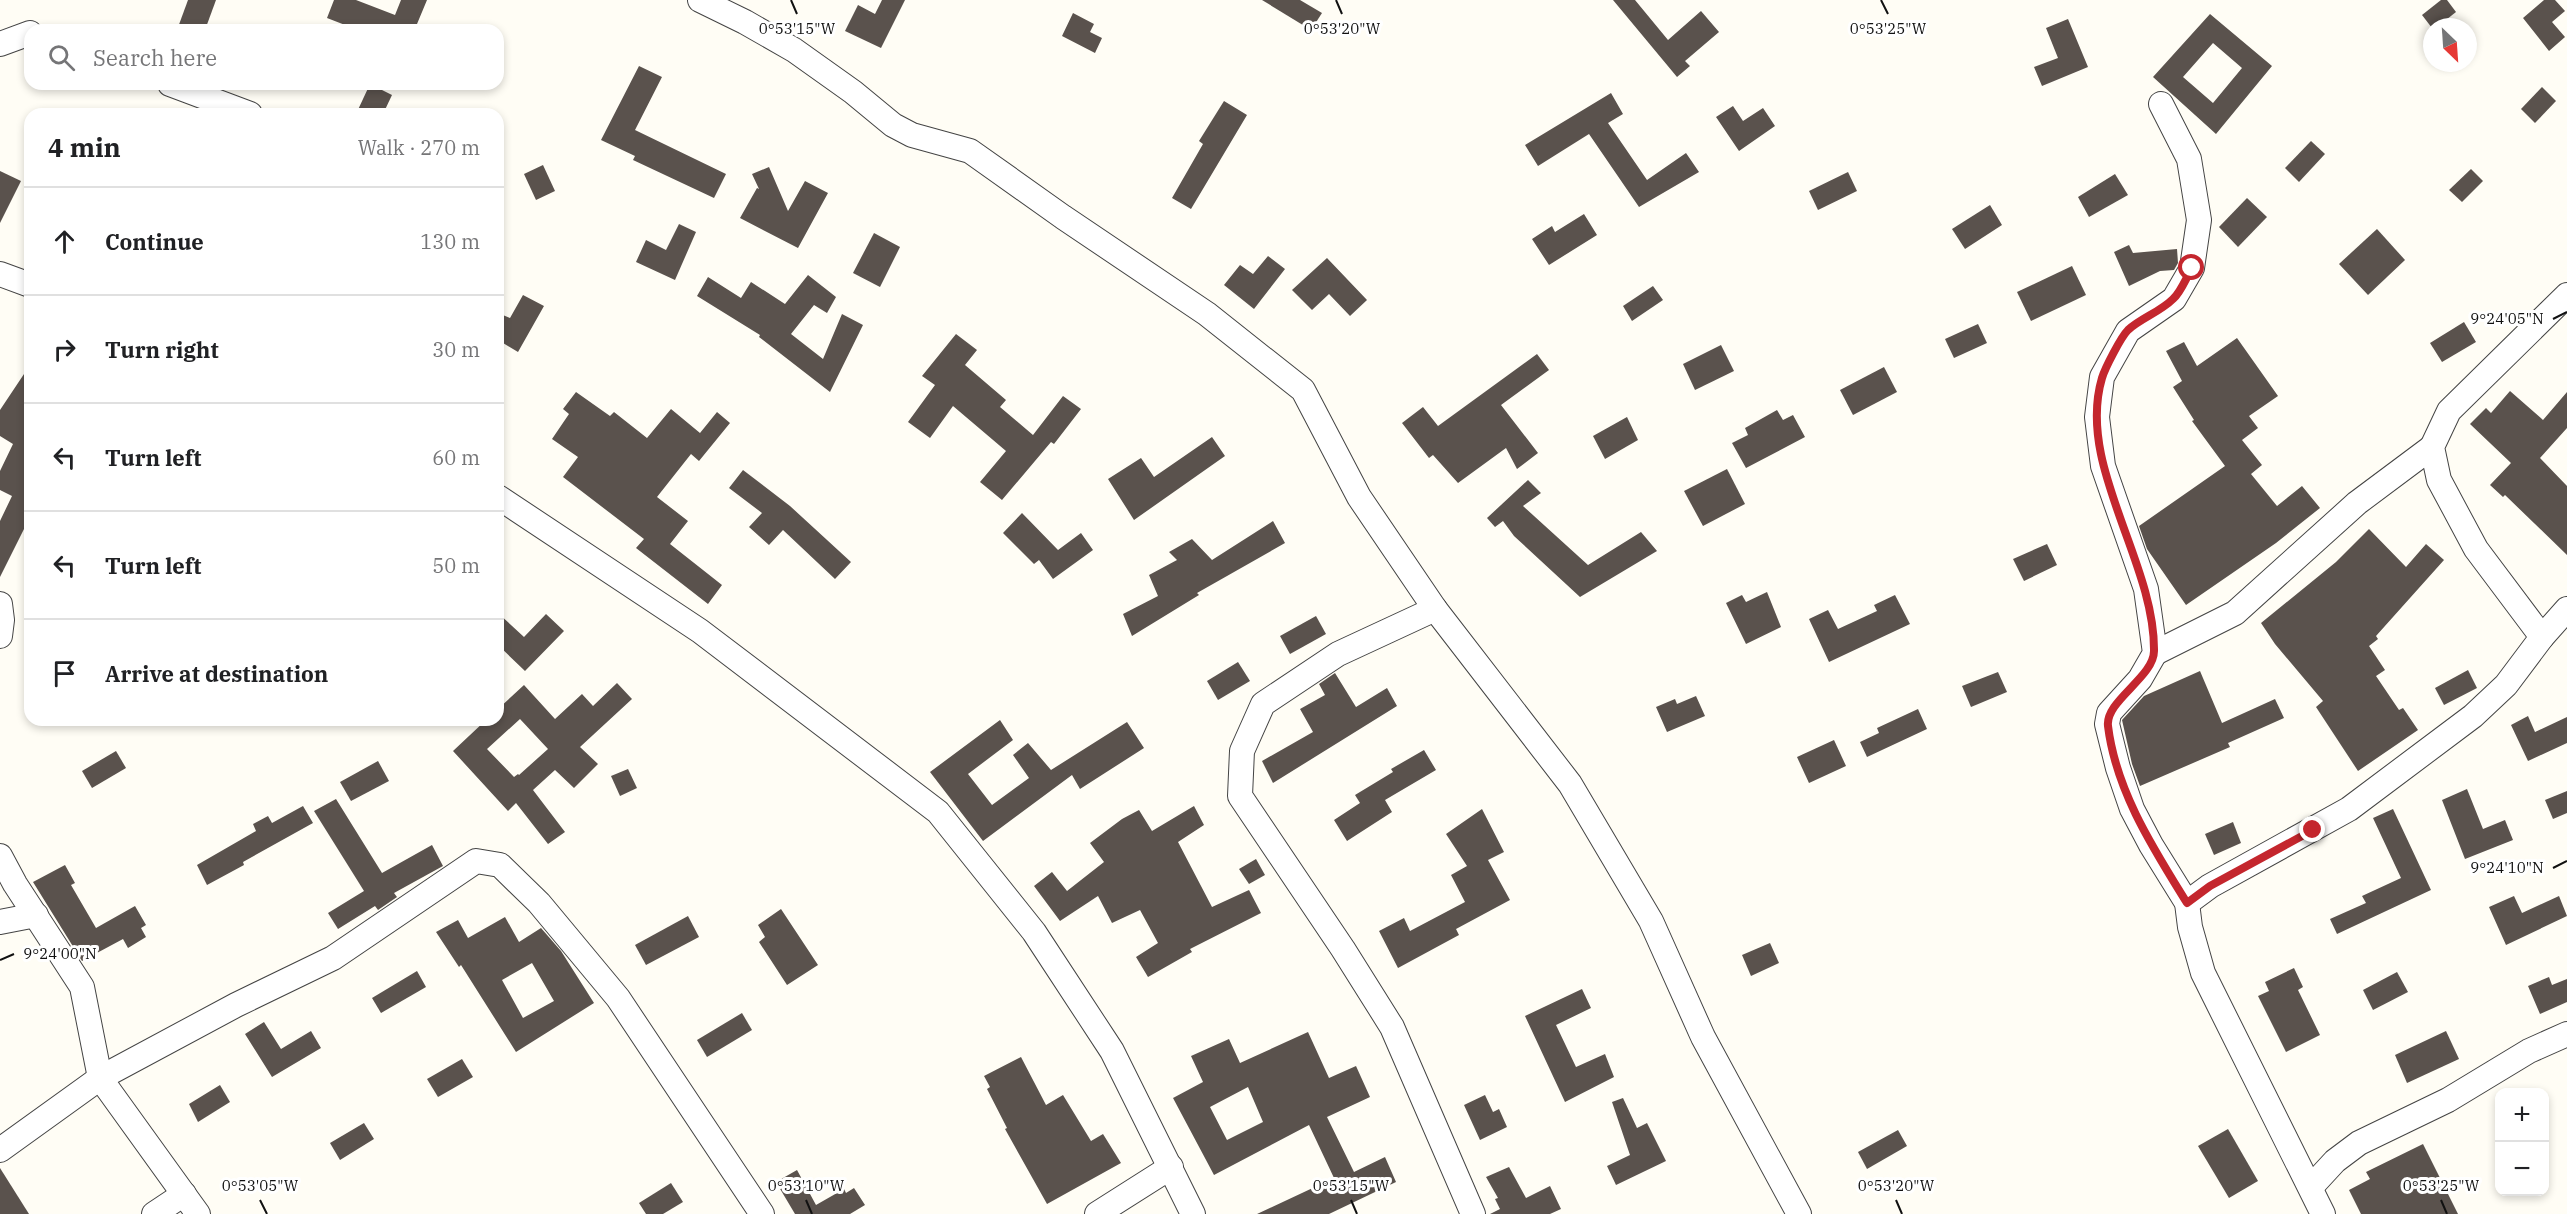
<!DOCTYPE html>
<html lang="en">
<head>
<meta charset="utf-8">
<style>
  :root { --surface:#fff; --page:#f6f6f6; --text:#202124; --muted:#757577; --line:#e0e0e0 }
  body { margin:0; font-family:"IBM Plex Serif",serif; background:var(--page); color:var(--text) }
  .controls { position:absolute; right:18px; bottom:18px; display:grid; overflow:hidden; border-radius:12px; box-shadow:0 3px 9px #0003 }
  .controls button { width:54px; height:54px; display:grid; place-items:center; padding:0; border:0; border-bottom:2px solid var(--line); background:var(--surface); color:var(--text); font:30px sans-serif }
  .compass { position:absolute; left:2423px; top:18px; width:54px; height:54px; border-radius:50%; background:var(--surface); box-shadow:0 3px 9px #0003; rotate:155deg }
  .stop { position:absolute; width:18px; height:18px; margin:-14px; border:4px solid #c4262e; border-radius:50%; background:#fff }
  .stop.end { background:#c4262e; border-color:#fff; box-shadow:0 2px 6px #0008 }
  .list { margin:0; padding:0; list-style:none }
  h2 { display:flex; justify-content:space-between; align-items:center; height:78px; margin:0; padding:0 24px; font-size:26px }
  h2 small { font-size:20px; font-weight:400; color:var(--muted) }
  .list li { display:grid; grid-template-columns:39px 1fr auto; gap:18px; align-items:center; box-sizing:border-box; height:108px; padding:0 24px; border-top:2px solid var(--line) }
  .list b { display:block; font-size:22px; white-space:nowrap }
  .list em { font-size:20px; font-style:normal; color:var(--muted) }
  .icon { flex:none; width:33px; height:33px; fill:none; stroke:currentColor; stroke-width:2; stroke-linecap:round; stroke-linejoin:round }
  .map { position:relative; flex:none; width:2567px; height:1214px; overflow:hidden }
  .search { position:absolute; background:var(--surface); box-shadow:0 3px 9px #0003; left:24px; top:24px; width:480px; height:66px; display:flex; align-items:center; gap:15px; box-sizing:border-box; padding:0 21px; border-radius:18px; color:var(--muted); font-size:22px }
  .panel { position:absolute; background:var(--surface); box-shadow:0 3px 9px #0003; left:24px; top:108px; width:480px; height:618px; border-radius:18px }
  .map>svg:first-child { display:block }
</style>
</head>
<body>
<div class="map">
<svg width="2567" height="1214" viewBox="0 0 2567 1214">
  <rect width="100%" height="100%" fill="#fffdf5"/>
  <g fill="#5a524d" fill-rule="evenodd">
    <path d="M188 0H216L205 30H177Z"/>
    <path d="M334 0H356L395 15 401 0H427L417 24 429 30H358L327 18Z"/>
    <path d="M882 0H905L881 48 845 31 858 5 875 14Z"/>
    <path d="M1262 0H1300L1322 13 1311 30Z"/>
    <path d="M1613 0H1635L1668 40 1701 11 1719 32 1685 61 1690 66 1677 77Z"/>
    <path d="M2441 0H2447L2456 12 2437 27 2432 28 2422 15Z"/>
    <path d="M2544 0H2555L2565 11 2552 22 2565 37 2549 51 2523 18Z"/>
    <path d="M1073 13 1094 24 1090 32 1102 38 1095 53 1062 36Z"/>
    <path d="M2210 14 2272 66 2216 134 2153 77ZM2213 43 2242 68 2213 103 2183 77Z"/>
    <path d="M2068 19 2088 67 2042 86 2034 67 2058 58 2046 28Z"/>
    <path d="M639 66 662 77 635 130 726 174 714 198 633 160 635 156 601 140Z"/>
    <path d="M370 84 392 95 383 114H356Z"/>
    <path d="M2542 87 2556 101 2535 123 2521 109Z"/>
    <path d="M1611 93 1623 114 1608 123 1647 180 1686 153 1699 172 1639 207 1589 134 1538 166 1525 145Z"/>
    <path d="M1224 101 1247 115 1191 209 1172 198 1203 144 1199 141Z"/>
    <path d="M1733 106 1743 121 1763 108 1775 126 1739 151 1716 117Z"/>
    <path d="M2311 141 2325 154 2299 182 2285 168Z"/>
    <path d="M543 165 555 191 536 200 524 174Z"/>
    <path d="M769 167 788 211 805 181 828 193 798 248 740 218 757 188 759 189 752 174Z"/>
    <path d="M2471 169 2483 181 2462 202 2449 190Z"/>
    <path d="M0 171 21 181 0 223Z"/>
    <path d="M1848 172 1857 191 1818 210 1809 191Z"/>
    <path d="M2115 174 2128 195 2089 217 2078 197Z"/>
    <path d="M2247 198 2267 217 2238 247 2219 227Z"/>
    <path d="M1990 205 2002 225 1965 249 1952 229Z"/>
    <path d="M1584 214 1597 235 1549 265 1532 239 1552 226 1555 232Z"/>
    <path d="M679 224 696 232 675 280 636 262 646 240 666 250Z"/>
    <path d="M2377 229 2405 260 2368 295 2339 264Z"/>
    <path d="M874 233 900 247 880 287 853 273Z"/>
    <path d="M2129 245 2133 253 2177 249 2178 263 2174 270 2160 271 2129 286 2114 252Z"/>
    <path d="M1268 256 1285 269 1254 309 1224 285 1240 265 1253 274Z"/>
    <path d="M1327 258 1367 300 1350 316 1329 294 1312 310 1292 290Z"/>
    <path d="M2072 266 2086 295 2031 321 2017 292Z"/>
    <path d="M808 275 836 297 827 313 814 305 791 334 823 359 842 314 863 325 830 392 759 337 760 335 697 296 708 277 741 298 751 282 785 304Z"/>
    <path d="M1653 286 1663 300 1632 321 1623 306Z"/>
    <path d="M523 295 544 306 518 352 498 340V313L510 318Z"/>
    <path d="M2464 322 2476 342 2442 362 2430 343Z"/>
    <path d="M1978 324 1987 343 1954 358 1945 339Z"/>
    <path d="M956 334 977 350 965 365 1006 400 1000 407 1033 435 1063 396 1081 409 1054 444 1051 442 1002 500 980 482 1006 451 953 406 930 438 908 422 935 385 922 376Z"/>
    <path d="M2237 338 2278 396 2249 416 2258 428 2242 440 2262 465 2251 474 2277 506 2302 486 2320 508 2276 543 2186 605 2147 549 2139 526 2225 466 2192 421 2194 420 2173 387 2182 381 2166 351 2184 342 2197 366Z"/>
    <path d="M1721 345 1734 371 1695 390 1683 364Z"/>
    <path d="M1537 354 1549 370 1501 405 1538 453 1517 469 1506 448 1458 483 1433 455 1429 458 1402 423 1423 407 1438 426Z"/>
    <path d="M30 365V517L0 577V521L12 496 0 490V471L13 444 0 436V410Z"/>
    <path d="M1884 367 1897 392 1853 415 1840 390Z"/>
    <path d="M2510 391 2543 420 2567 392V428L2540 458 2567 486V555L2505 495 2503 497 2490 485 2511 463 2470 424 2486 408 2491 413Z"/>
    <path d="M576 392 610 416 614 412 647 438 671 409 700 433 717 412 730 423 699 461 691 454 657 497 688 521 670 544 722 585 708 604 636 548 644 539 563 477 578 457 552 439 569 414 563 409Z"/>
    <path d="M1777 410 1783 420 1793 415 1805 437 1746 468 1732 443 1748 435 1745 428Z"/>
    <path d="M1627 417 1638 440 1605 459 1593 436Z"/>
    <path d="M1212 437 1225 456 1134 520 1108 479 1141 458 1154 477Z"/>
    <path d="M1727 469 1745 504 1703 526 1684 491Z"/>
    <path d="M743 470 790 506 851 562 835 579 783 530 769 545 749 527 762 513 729 488Z"/>
    <path d="M1528 480 1541 493 1523 506 1588 565 1641 532 1657 551 1580 597 1514 536 1503 521 1495 527 1487 518Z"/>
    <path d="M1022 513 1058 550 1081 533 1093 550 1053 579 1039 560 1034 564 1003 533Z"/>
    <path d="M1273 521 1285 543 1197 593 1199 595 1132 636 1123 614 1158 596 1149 575 1177 560 1169 552 1192 539 1212 560Z"/>
    <path d="M2369 529 2406 567 2426 544 2444 560 2376 636 2378 639 2369 646 2385 670 2376 676 2399 710 2403 708 2418 730 2358 771 2316 707 2323 701 2275 644 2261 623 2336 562Z"/>
    <path d="M2047 544 2057 565 2024 581 2013 559Z"/>
    <path d="M1767 592 1781 627 1746 644 1726 603 1742 595 1746 602Z"/>
    <path d="M1895 595 1910 624 1829 662 1809 619 1828 610 1838 629 1877 611 1874 605Z"/>
    <path d="M498 613 524 637 546 614 564 631 525 671 498 645Z"/>
    <path d="M1316 616 1326 634 1290 654 1280 636Z"/>
    <path d="M1238 662 1250 681 1218 700 1207 681Z"/>
    <path d="M2468 670 2477 688 2444 705 2435 688Z"/>
    <path d="M2200 671 2222 723 2275 699 2284 718 2228 743 2230 747 2140 786 2132 764 2122 720 2144 696Z"/>
    <path d="M1998 672 2007 692 1971 707 1962 686Z"/>
    <path d="M1335 673 1356 707 1387 688 1397 706 1273 783 1262 761 1313 732 1300 709 1325 695 1319 684Z"/>
    <path d="M617 683 632 699 580 747 598 764 574 788 555 770 533 790 565 832 548 844 516 803 508 811 453 751 486 720H498V709L524 685 555 719 582 694 593 706ZM520 719 548 749 519 775 518 774 514 777 487 749Z"/>
    <path d="M1696 696 1705 716 1667 732 1656 707 1675 699 1677 704Z"/>
    <path d="M1918 709 1927 729 1867 757 1860 742 1879 733 1877 728Z"/>
    <path d="M2528 716 2535 732 2567 717V743L2528 761 2511 725Z"/>
    <path d="M1000 720 1013 740 968 774 992 805 1029 778 1013 755 1028 743 1051 770 1127 722 1144 748 1080 789 1072 775 983 841 930 772Z"/>
    <path d="M1834 740 1846 766 1809 783 1797 757Z"/>
    <path d="M1424 750 1436 770 1385 800 1392 812 1347 841 1334 820 1360 803 1355 795 1393 772 1391 769Z"/>
    <path d="M116 751 126 768 92 788 82 771Z"/>
    <path d="M378 761 389 781 351 801 340 782Z"/>
    <path d="M628 769 637 788 620 796 611 776Z"/>
    <path d="M2467 789 2483 829 2505 820 2513 840 2465 859 2442 800Z"/>
    <path d="M2567 791V813L2553 819 2545 800Z"/>
    <path d="M336 799 382 873 432 845 443 866 394 893 397 897 378 910 375 906 338 929 328 913 364 891 314 811Z"/>
    <path d="M303 806 313 823 243 862 244 865 207 885 197 865 256 831 253 824 268 816 272 823Z"/>
    <path d="M1194 806 1204 825 1178 842 1212 907 1249 890 1261 913 1190 949 1192 952 1148 977 1136 957 1158 943 1140 910 1112 923 1098 896 1060 921 1034 886 1052 872 1067 891 1104 862 1090 843 1122 819 1139 810 1152 831Z"/>
    <path d="M1482 809 1504 852 1488 860 1510 900 1456 929 1459 935 1398 968 1379 931 1404 918 1410 931 1465 902 1451 875 1467 866 1446 834Z"/>
    <path d="M2393 809 2431 890 2337 934 2330 919 2366 903 2362 896 2401 878 2373 818Z"/>
    <path d="M2233 822 2241 843 2214 855 2205 834Z"/>
    <path d="M1256 859 1265 875 1249 884 1239 869Z"/>
    <path d="M65 865 75 883 71 885 96 928 135 906 146 925 141 928 146 937 128 948 123 939 82 961 33 882Z"/>
    <path d="M2514 896 2522 913 2559 896 2567 916 2506 945 2489 907Z"/>
    <path d="M781 909 818 965 787 985 759 942 765 937 758 925Z"/>
    <path d="M688 916 699 937 646 965 635 945Z"/>
    <path d="M505 917 519 942 541 928 561 951 594 1003 516 1052 461 965 459 967 436 932 458 920 468 938ZM532 963 554 1001 523 1018 502 980Z"/>
    <path d="M1770 943 1779 963 1751 976 1742 955Z"/>
    <path d="M2294 968 2303 987 2298 990 2320 1035 2286 1052 2258 996 2269 991 2265 982Z"/>
    <path d="M417 971 426 987 381 1013 372 998Z"/>
    <path d="M2397 972 2408 992 2373 1010 2363 990Z"/>
    <path d="M2549 977 2552 985 2567 979V1002L2540 1014 2528 986Z"/>
    <path d="M1582 989 1591 1008 1556 1025 1576 1067 1605 1054 1614 1077 1565 1102 1525 1016Z"/>
    <path d="M742 1013 752 1030 707 1057 697 1040Z"/>
    <path d="M264 1022 281 1049 311 1031 321 1048 272 1077 245 1034Z"/>
    <path d="M2446 1031 2459 1059 2407 1083 2395 1055Z"/>
    <path d="M1308 1032 1329 1078 1356 1066 1370 1097 1327 1117 1354 1172 1385 1157 1396 1182 1329 1214H1257L1334 1178 1309 1125 1214 1175 1173 1098 1203 1082 1191 1056 1229 1039 1240 1063ZM1248 1087 1263 1122 1227 1140 1210 1107Z"/>
    <path d="M1021 1057 1046 1105 1063 1095 1091 1141 1103 1134 1121 1163 1047 1204 1005 1129 1007 1128 987 1089 990 1087 984 1076Z"/>
    <path d="M462 1059 473 1077 438 1097 427 1079Z"/>
    <path d="M220 1085 230 1102 198 1122 189 1104Z"/>
    <path d="M1485 1095 1493 1112 1499 1109 1507 1127 1480 1140 1464 1105Z"/>
    <path d="M1623 1098 1637 1128 1647 1123 1666 1161 1616 1185 1607 1166 1630 1155 1612 1102Z"/>
    <path d="M364 1123 374 1139 340 1160 330 1143Z"/>
    <path d="M2228 1129 2258 1181 2229 1198 2198 1146Z"/>
    <path d="M1898 1130 1907 1146 1867 1169 1858 1152Z"/>
    <path d="M2423 1144 2458 1214H2361L2349 1190 2370 1179 2366 1172Z"/>
    <path d="M1509 1167 1526 1198 1550 1186 1561 1209 1550 1214H1490L1500 1209 1495 1199 1498 1198 1486 1177Z"/>
    <path d="M0 1168 29 1214H0Z"/>
    <path d="M797 1170 816 1205 844 1189 846 1193 854 1188 865 1205 850 1214H795L776 1182Z"/>
    <path d="M671 1183 683 1202 663 1214H646L639 1203Z"/>
  </g>
  <g fill="none" stroke-linecap="round" stroke-linejoin="round">
    <defs>
      <g id="minor">
        <path d="M700 0 745 22 794 50 853 92 893 125 912 135 970 151 1063 217 1207 314 1303 390 1359 497 1435 609 1570 784 1651 921 1703 1037 1799 1214"/>
        <path d="M0 44 30 33"/>
        <path d="M170 84 250 114"/>
        <path d="M2161 104 2189 159 2199 220 2192 268 2174 299 2128 331 2102 377 2097 417 2103 466 2146 589 2155 653 2140 679 2109 713 2107 724 2118 768 2132 809 2151 845 2187 903 2190 927 2203 973 2323 1214"/>
        <path d="M0 274 30 285"/>
        <path d="M498 497 700 631 938 812 1034 932 1112 1051 1193 1214"/>
        <path d="M0 604 2 620 0 636"/>
        <path d="M1435 609 1338 654 1263 704 1242 751 1240 796 1343 949 1392 1027 1473 1214"/>
        <path d="M2542 637 2567 609"/>
        <path d="M2155 653 2235 613 2357 503 2432 447"/>
        <path d="M0 856 15 884 82 987 100 1078 198 1214"/>
        <path d="M2187 903 2210 886 2349 809 2473 716 2506 685 2542 637 2476 549 2439 480 2432 447 2449 411 2567 295"/>
        <path d="M0 922 36 915"/>
        <path d="M0 1150 100 1078 236 1005 333 958 476 861 500 865 539 903 618 998 762 1214"/>
        <path d="M2311 1187 2335 1161 2359 1143 2448 1100 2529 1051 2567 1034"/>
        <path d="M154 1214 184 1194"/>
        <path d="M1097 1214 1171 1167"/>
      </g>
    </defs>
    <use href="#minor" stroke="#444" stroke-width="26"/>
    <use href="#minor" stroke="#fff" stroke-width="24"/>
  </g>
  <g fill="none" stroke-linecap="round" stroke-linejoin="round">
    <path stroke="#c4262e" stroke-width="8" d="M2192 268C2186 278 2181 292 2173 299 2160 312 2141 318 2128 330 2121 337 2105 368 2102 378 2076 466 2155 561 2154 651 2154 677 2105 701 2108 726 2116 791 2153 848 2187 903L2210 886 2313 830"/>
  </g>
  <path fill="none" stroke="#111" stroke-width="2" d="M791 0 797 14M1336 0 1342 14M1881 0 1888 14M2553 319 2567 312M2553 868 2567 861M0 960 14 954M260 1200 267 1214M806 1200 812 1214M1351 1200 1357 1214M1896 1200 1902 1214M2441 1200 2447 1214"/>
  <g font-size="15" text-anchor="middle" fill="#111" stroke="#fff" stroke-width="6" stroke-linejoin="round" paint-order="stroke">
    <text x="797" y="34">0°53'15"W</text>
    <text x="1342" y="34">0°53'20"W</text>
    <text x="1888" y="34">0°53'25"W</text>
    <text x="2507" y="324">9°24'05"N</text>
    <text x="2507" y="873">9°24'10"N</text>
    <text x="60" y="959">9°24'00"N</text>
    <text x="260" y="1191">0°53'05"W</text>
    <text x="806" y="1191">0°53'10"W</text>
    <text x="1351" y="1191">0°53'15"W</text>
    <text x="1896" y="1191">0°53'20"W</text>
    <text x="2441" y="1191">0°53'25"W</text>
  </g>
</svg>
<div class="controls">
<button>+</button>
<button>−</button>
</div>
<svg class="compass" viewBox="-18 -18 36 36"><path d="M0-13l5 13h-10z" fill="#e53935"/><path d="M0 13l5-13h-10z" fill="#757577"/></svg>
<div class="stop" style="left:2192px;top:268px"></div>
<div class="stop end" style="left:2313px;top:830px"></div>
<div class="search"><svg class="icon" aria-label="search" viewBox="0 0 24 24"><circle cx="10" cy="10" r="6"/><path d="M15 15l6 6"/></svg>Search here</div>
<section class="panel">
<h2>4 min<small>Walk · 270 m</small></h2>
<ul class="list">
<li><svg class="icon" aria-label="ahead" viewBox="0 0 24 24"><path d="M12 20V5M6 11l6-6 6 6"/></svg><div><b>Continue</b></div><em>130 m</em></li>
<li><svg class="icon" aria-label="right" viewBox="0 0 24 24"><path d="M7 20v-9h11M14 6l5 5-5 5"/></svg><div><b>Turn right</b></div><em>30 m</em></li>
<li><svg class="icon" aria-label="left" viewBox="0 0 24 24"><path d="M17 20v-9H6M10 6l-5 5 5 5"/></svg><div><b>Turn left</b></div><em>60 m</em></li>
<li><svg class="icon" aria-label="left" viewBox="0 0 24 24"><path d="M17 20v-9H6M10 6l-5 5 5 5"/></svg><div><b>Turn left</b></div><em>50 m</em></li>
<li><svg class="icon" aria-label="arrive" viewBox="0 0 24 24"><path d="M6 21V4h12l-3 4 3 4H6"/></svg><div><b>Arrive at destination</b></div></li>
</ul>
</section>
</div>
</body>
</html>
